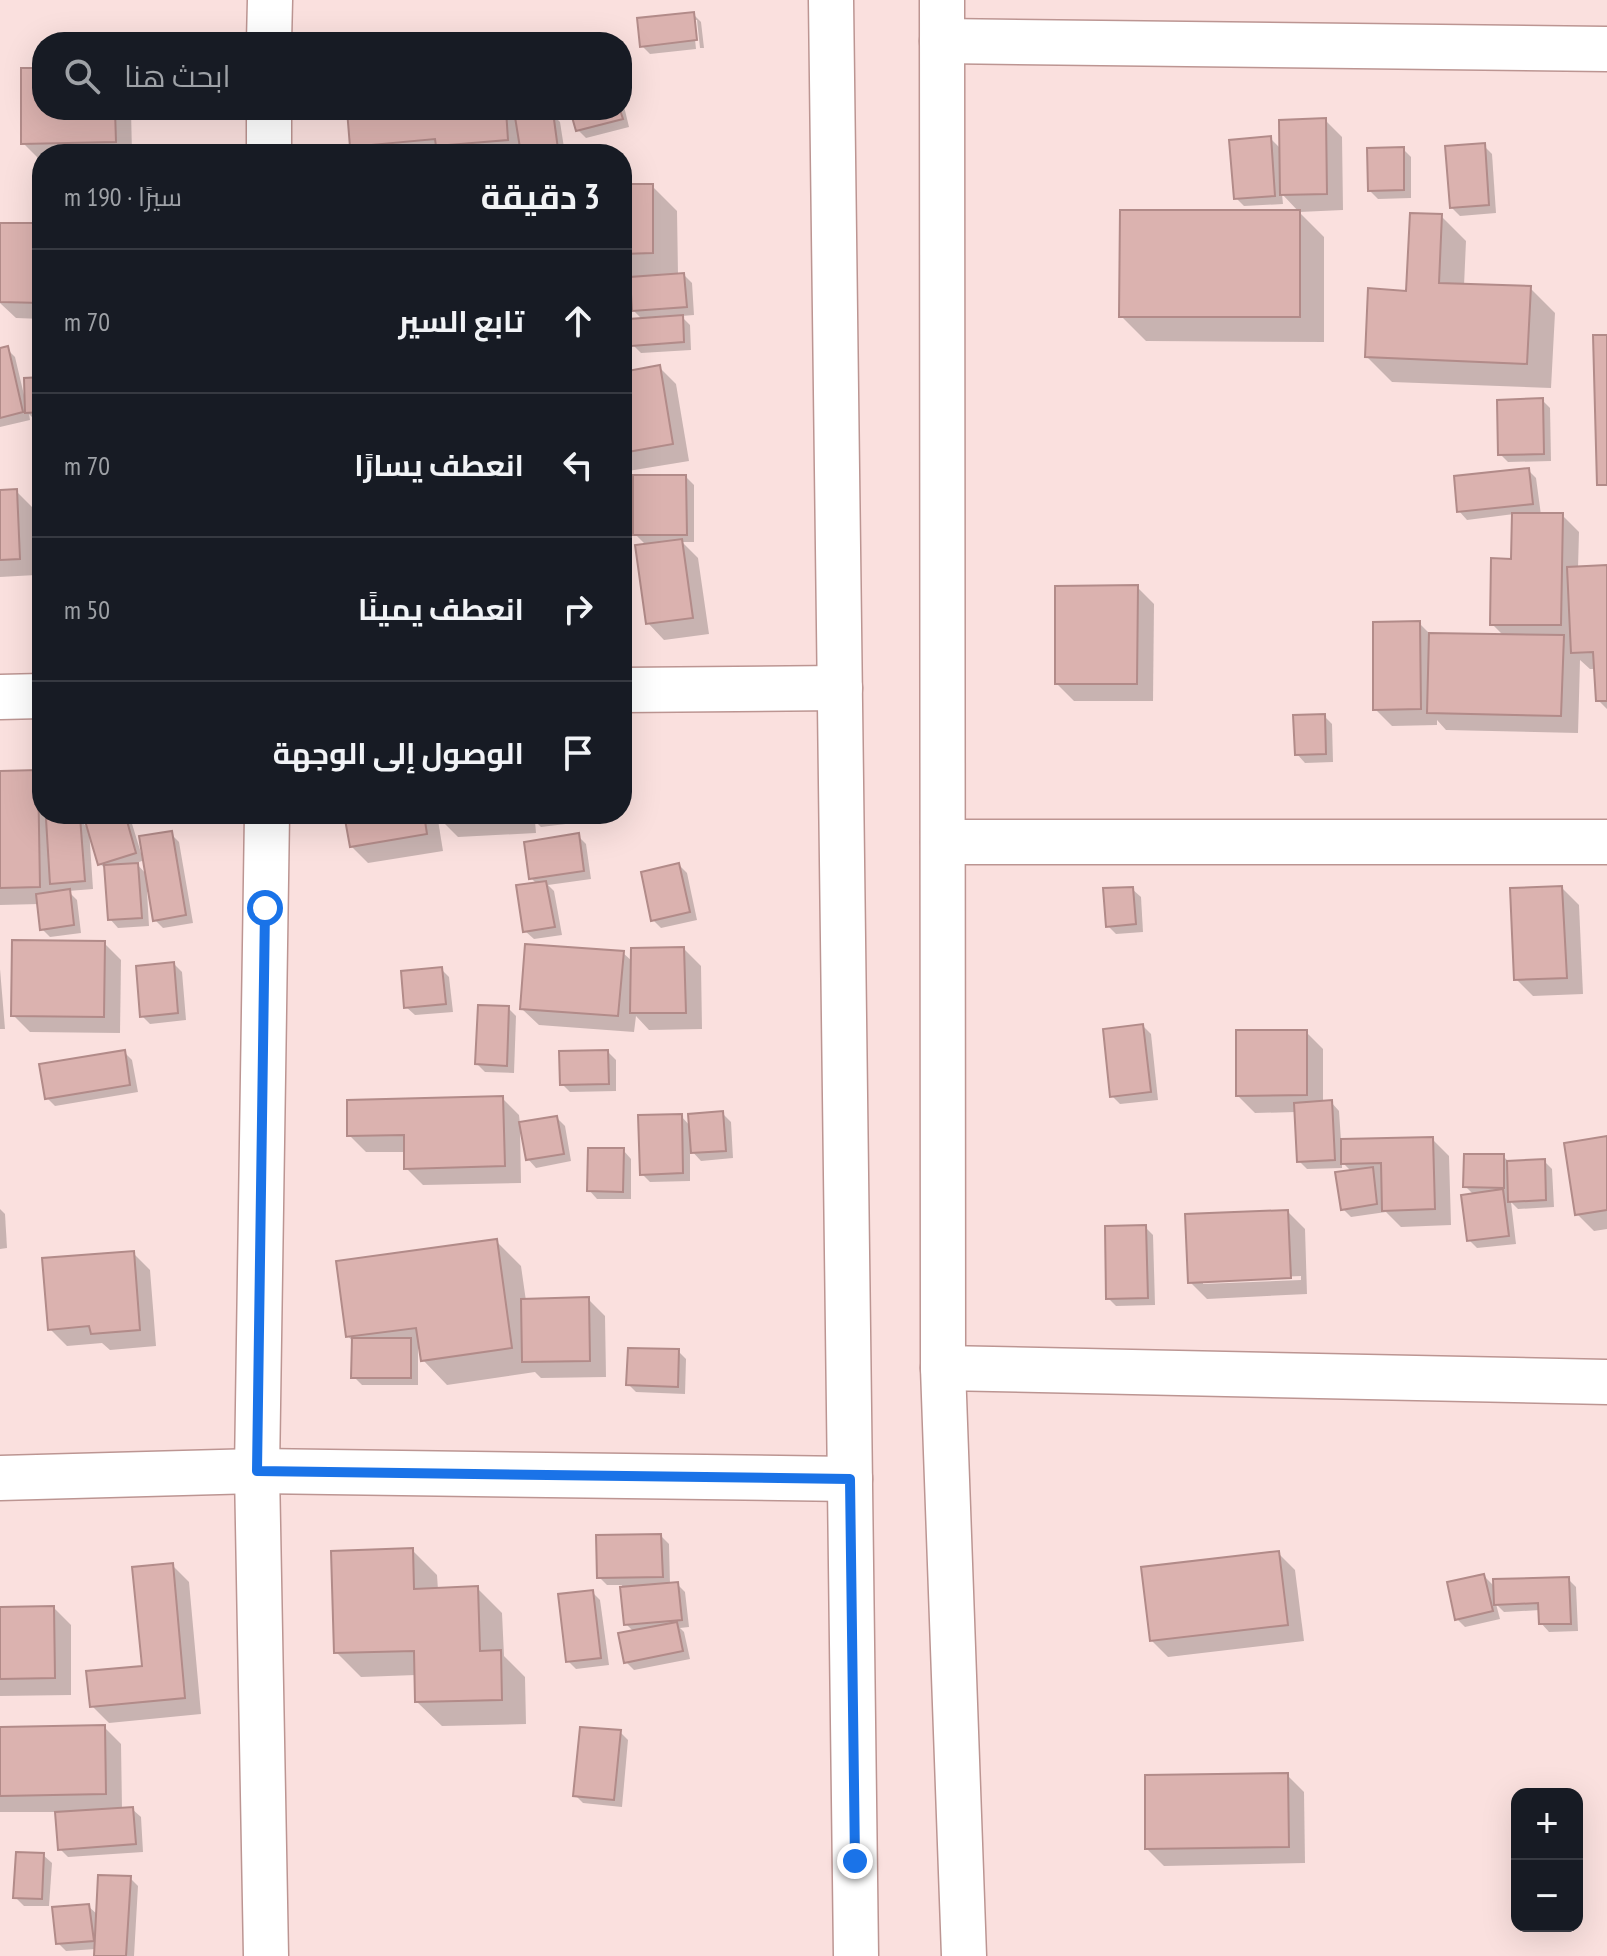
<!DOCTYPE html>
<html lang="ar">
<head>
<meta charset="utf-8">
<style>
  :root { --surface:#171b24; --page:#20242c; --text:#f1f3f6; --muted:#9ea1a6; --line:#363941 }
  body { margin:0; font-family:"PT Sans Narrow",Cairo,sans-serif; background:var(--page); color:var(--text); direction:rtl }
  .controls { position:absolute; right:24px; bottom:24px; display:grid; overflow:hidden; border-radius:16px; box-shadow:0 8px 32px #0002 }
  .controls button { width:72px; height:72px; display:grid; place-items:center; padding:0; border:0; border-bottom:2px solid var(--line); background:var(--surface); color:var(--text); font:40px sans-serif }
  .stop { position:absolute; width:24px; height:24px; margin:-18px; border:6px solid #1a73e8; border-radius:50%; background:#fff }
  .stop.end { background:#1a73e8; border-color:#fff; box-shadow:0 2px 8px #0008 }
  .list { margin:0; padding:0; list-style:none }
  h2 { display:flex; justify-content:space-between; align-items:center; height:104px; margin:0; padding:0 32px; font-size:34px }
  h2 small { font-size:26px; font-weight:400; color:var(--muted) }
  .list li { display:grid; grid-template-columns:52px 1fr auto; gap:24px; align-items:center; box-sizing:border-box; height:144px; padding:0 32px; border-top:2px solid var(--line) }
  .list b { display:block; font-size:30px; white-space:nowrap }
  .list em { font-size:26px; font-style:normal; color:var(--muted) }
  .icon { flex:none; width:44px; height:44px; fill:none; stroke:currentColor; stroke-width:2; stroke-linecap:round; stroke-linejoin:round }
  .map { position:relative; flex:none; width:1607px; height:1956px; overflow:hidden; direction:ltr }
  .search { position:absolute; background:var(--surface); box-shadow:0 8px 32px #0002; left:32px; top:32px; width:600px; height:88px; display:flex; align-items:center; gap:20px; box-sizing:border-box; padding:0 28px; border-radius:32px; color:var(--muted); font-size:30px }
  .panel { position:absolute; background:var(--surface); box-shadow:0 8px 32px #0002; left:32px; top:144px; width:600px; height:680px; border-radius:32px; direction:rtl }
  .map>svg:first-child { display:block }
</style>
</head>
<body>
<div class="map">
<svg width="1607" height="1956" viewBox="0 0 1607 1956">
  <rect width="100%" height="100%" fill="#fae0de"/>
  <g fill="#0003" fill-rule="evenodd">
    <path d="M693 14 701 22 704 48H700L697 20H693L696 49 650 54 642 46Z"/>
    <path d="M42 70V110H131L132 154H42V160H40L23 143Z"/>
    <path d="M622 98 629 127 586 138 578 130 573 110H622Z"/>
    <path d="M349 110H520L521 118 552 114 560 122 565 154H360L352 146Z"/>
    <path d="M1325 120 1342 137 1343 210 1299 212 1282 194 1283 204 1244 206 1236 198 1270 138 1281 149Z"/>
    <path d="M1484 146 1492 154 1496 213 1460 216 1452 208Z"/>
    <path d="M1403 149 1411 157V198L1378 199 1370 191Z"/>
    <path d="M622 186H652L677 211 678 275H684L692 283 694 315 681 316 690 325 691 350 641 353 633 345V340H622ZM628 278H632L634 311 643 320 629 321Z"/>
    <path d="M1299 212 1324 237V342L1146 341 1121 316Z"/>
    <path d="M1441 216 1466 241 1464 286 1530 288 1555 313 1551 388 1392 382 1367 357 1408 293Z"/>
    <path d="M0 225H42V319L16 318 0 303Z"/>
    <path d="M7 349 15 357 24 395 42 379V420H35L29 414 30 420 0 427V350Z"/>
    <path d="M659 367 676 384 689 461 622 472V374Z"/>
    <path d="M1542 400 1550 408 1551 461 1508 462 1500 454Z"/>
    <path d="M1528 470 1536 478 1541 515H1562L1579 532 1578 568 1607 567V709L1598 700 1596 669H1590L1580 660 1578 733 1446 730 1437 720V725L1392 726 1375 709 1419 623 1431 635 1504 636 1492 624 1513 561 1514 514 1467 520 1459 511Z"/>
    <path d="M686 477 694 485V542H682L698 558 709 634 664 640 648 623 646 545 635 534Z"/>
    <path d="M16 491 33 508 36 575 0 577V492Z"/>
    <path d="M622 535 626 567H622Z"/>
    <path d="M1137 587 1154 604 1153 701H1074L1057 684Z"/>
    <path d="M1324 716 1332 724 1333 762 1305 763 1297 754Z"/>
    <path d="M37 772 42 777V814H54L55 821 79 819 89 829 93 889 68 891 77 900 81 933 50 937 42 929 39 904 0 905V773Z"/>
    <path d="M85 814H129L141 853 171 834 179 842 193 923 163 928 155 920 150 892H147L149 926 118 928 110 919 107 870 100 864ZM145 860 147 875 136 863Z"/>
    <path d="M346 814H437L443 851 368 863 351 846Z"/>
    <path d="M441 814H573L574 823 541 827 535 821 536 833 458 837 441 820Z"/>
    <path d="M578 836 586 844 591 879 548 885 554 891 562 935 534 939 525 931 537 884 531 878Z"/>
    <path d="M679 865 687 873 697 920 661 928 653 920Z"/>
    <path d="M1562 888 1579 905 1583 994 1533 996 1516 979Z"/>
    <path d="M1132 889 1141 897 1143 932 1116 934 1108 926Z"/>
    <path d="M104 943 121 960 120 1033 30 1032 13 1015Z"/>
    <path d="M684 949 701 966 702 1029 649 1030 636 1016 634 1032 539 1025 522 1009 623 953 633 962Z"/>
    <path d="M174 964 182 972 186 1020 150 1024 142 1016Z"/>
    <path d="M0 969 5 1029H0Z"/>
    <path d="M441 969 449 977 453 1012 415 1015 406 1007Z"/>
    <path d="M508 1008 516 1016 514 1073 485 1072 477 1064Z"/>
    <path d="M1143 1026 1151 1034 1158 1100 1120 1104 1112 1096Z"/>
    <path d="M1306 1032 1323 1049V1103L1331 1102 1339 1111 1341 1141 1432 1139 1449 1156 1451 1225 1401 1227 1386 1212 1351 1217 1343 1209 1352 1172 1342 1162V1168L1307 1169 1299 1161 1296 1112 1255 1113 1238 1096Z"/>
    <path d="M124 1052 132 1060 138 1092 55 1106 47 1098Z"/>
    <path d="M608 1052 616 1060V1091L570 1092 562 1084Z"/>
    <path d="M502 1098 519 1115 520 1124 557 1118 565 1126 571 1161 536 1168 528 1159 522 1128H520L521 1183 423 1185 406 1168V1152H366L349 1135Z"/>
    <path d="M722 1113 731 1122 733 1158 701 1161 690 1149V1181L650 1182 642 1174 681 1116 691 1127Z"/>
    <path d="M1607 1138V1229L1594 1231 1577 1214Z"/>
    <path d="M623 1150 631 1159V1199H597L589 1190Z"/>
    <path d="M1503 1156 1510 1163 1544 1161 1552 1169 1554 1207 1518 1209 1511 1202 1516 1244 1477 1248 1469 1240 1474 1195 1465 1186Z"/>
    <path d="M0 1209 5 1214 7 1248 0 1249Z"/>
    <path d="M1288 1212 1305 1229 1307 1294 1207 1299 1190 1282ZM1301 1276V1280L1203 1284V1280Z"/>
    <path d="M1145 1227 1153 1235 1155 1305 1116 1306 1108 1298Z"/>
    <path d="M496 1241 521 1266 526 1301 588 1299 605 1316 606 1377 541 1378 535 1372 447 1385 423 1360 421 1347 418 1348V1385H362L354 1377V1343L348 1336Z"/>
    <path d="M133 1253 150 1270 156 1346 110 1350 102 1343 67 1346 50 1329Z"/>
    <path d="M678 1351 686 1359 685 1394 636 1392 628 1384Z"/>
    <path d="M661 1536 669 1544 670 1585 677 1584 685 1592 689 1627 680 1628 684 1632 690 1659 634 1670 626 1662 634 1632 626 1624 622 1585H607L599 1577Z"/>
    <path d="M412 1550 437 1575 438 1590 477 1588 502 1613 504 1656 525 1677 526 1724 442 1726 417 1702 416 1675 361 1677 336 1652Z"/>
    <path d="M1278 1553 1295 1570 1304 1641 1168 1657 1151 1640Z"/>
    <path d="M172 1565 189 1582 201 1714 109 1723 92 1706 144 1668Z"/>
    <path d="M1484 1576 1496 1588 1568 1579 1576 1587 1578 1631 1549 1632 1541 1623 1540 1610 1504 1612 1496 1604 1500 1619 1465 1627 1457 1619Z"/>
    <path d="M592 1592 600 1600 609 1665 576 1669 568 1661Z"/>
    <path d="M54 1608 71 1625V1695L0 1696V1609Z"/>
    <path d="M104 1727 121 1744 122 1809H132L141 1817 143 1852 68 1857 60 1849 57 1812H0V1729Z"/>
    <path d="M620 1732 628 1740 622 1807 583 1803 575 1795Z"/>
    <path d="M1287 1775 1304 1792 1305 1863 1164 1866 1147 1849Z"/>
    <path d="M43 1855 52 1863 49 1906H24L15 1897Z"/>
    <path d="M130 1878 138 1886 134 1956H96V1949L66 1951 58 1943 88 1906 98 1915Z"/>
  </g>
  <g fill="#dbb2af" stroke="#b28b89" stroke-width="2">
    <path d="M694 12 697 40 640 47 637 18Z"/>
    <path d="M21 68H42V110H115L116 142 21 144Z"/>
    <path d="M347 110H506L508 140 436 146 435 139 350 147Z"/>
    <path d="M570 110H620L623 119 576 131Z"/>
    <path d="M553 112 558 149 521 154 515 117Z"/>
    <path d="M1326 118 1327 194 1280 195 1279 120Z"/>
    <path d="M1271 136 1275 196 1234 199 1229 140Z"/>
    <path d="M1485 143 1489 205 1450 208 1445 146Z"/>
    <path d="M1404 147V190L1368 191 1367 148Z"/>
    <path d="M622 184H653V253L622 254Z"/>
    <path d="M1120 210H1300V317H1119Z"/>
    <path d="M1410 213 1442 214 1439 283 1531 286 1527 364 1365 357 1368 288 1406 291Z"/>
    <path d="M0 223H42V303L0 302Z"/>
    <path d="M684 273 687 307 632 311 630 277Z"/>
    <path d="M683 315 684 342 631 346 629 319Z"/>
    <path d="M1593 335H1607V485H1597Z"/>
    <path d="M8 346 23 412 0 418V348Z"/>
    <path d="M660 365 673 444 622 453V372Z"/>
    <path d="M42 377V412L25 413 24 378Z"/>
    <path d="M1543 398 1544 454 1498 455 1497 400Z"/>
    <path d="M1529 468 1533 504 1457 512 1454 476Z"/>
    <path d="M633 475H686L687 535H633Z"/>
    <path d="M17 489 20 559 0 560V490Z"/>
    <path d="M1512 513H1563L1561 625H1490L1491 558 1511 559Z"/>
    <path d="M682 539 693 618 646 624 635 545Z"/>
    <path d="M1607 565V701H1596L1593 652 1571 653 1567 567Z"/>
    <path d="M1138 585 1137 684H1055V586Z"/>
    <path d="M1420 621 1421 709 1373 710V622Z"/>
    <path d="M1429 633 1564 635 1561 716 1427 713Z"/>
    <path d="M1325 714 1326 754 1295 755 1293 715Z"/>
    <path d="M38 770 40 887 0 888V771Z"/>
    <path d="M83 814H125L136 853 98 865Z"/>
    <path d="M344 814H424L427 834 350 847Z"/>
    <path d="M439 814H520V817L439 821Z"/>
    <path d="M80 817 85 881 50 884 46 819Z"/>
    <path d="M172 831 186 915 153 921 139 836Z"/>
    <path d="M579 833 584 871 529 879 524 842Z"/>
    <path d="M138 863 142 918 108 920 104 865Z"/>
    <path d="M679 863 690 912 651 921 641 872Z"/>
    <path d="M546 881 555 927 523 932 516 885Z"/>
    <path d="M1562 886 1567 978 1514 980 1510 888Z"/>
    <path d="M1133 887 1136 924 1106 927 1103 888Z"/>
    <path d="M70 889 74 925 40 930 36 894Z"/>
    <path d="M12 940 105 941 104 1017 11 1016Z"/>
    <path d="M525 944 624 951 618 1016 520 1009Z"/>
    <path d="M684 947 686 1013H630L631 948Z"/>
    <path d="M174 962 178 1013 140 1017 136 966Z"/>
    <path d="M442 967 446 1004 404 1008 401 971Z"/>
    <path d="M478 1005 509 1006 507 1066 475 1064Z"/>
    <path d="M1143 1024 1151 1092 1110 1097 1103 1029Z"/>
    <path d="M1236 1030H1307V1095L1236 1096Z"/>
    <path d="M125 1050 130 1085 45 1099 39 1064Z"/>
    <path d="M608 1050 609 1084 560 1085 559 1051Z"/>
    <path d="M503 1096 505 1166 404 1169V1135L347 1136V1100Z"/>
    <path d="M1332 1100 1335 1160 1297 1162 1294 1103Z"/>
    <path d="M723 1111 726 1151 691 1153 688 1114Z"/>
    <path d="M682 1114 683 1173 640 1175 638 1115Z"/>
    <path d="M557 1116 564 1154 526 1160 519 1122Z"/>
    <path d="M1607 1136V1210L1575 1215 1564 1143Z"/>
    <path d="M1433 1137 1435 1209 1382 1211 1381 1163 1341 1164V1139Z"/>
    <path d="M588 1148H624L623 1192 587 1191Z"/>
    <path d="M1464 1154H1504V1188L1463 1187Z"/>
    <path d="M1545 1159 1546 1200 1508 1202 1507 1161Z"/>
    <path d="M1373 1167 1377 1204 1341 1210 1335 1172Z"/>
    <path d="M1503 1189 1509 1236 1467 1241 1461 1195Z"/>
    <path d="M1288 1210 1291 1278 1188 1283 1185 1214Z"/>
    <path d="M1146 1225 1148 1298 1106 1299 1105 1226Z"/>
    <path d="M497 1239 512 1348 421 1361 416 1328 346 1337 336 1261Z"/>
    <path d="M134 1251 140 1330 91 1334 89 1326 48 1330 42 1258Z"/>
    <path d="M589 1297 590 1361 522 1362 521 1299Z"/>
    <path d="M352 1338H411V1378H351Z"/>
    <path d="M628 1348 679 1349 678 1387 626 1385Z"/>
    <path d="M661 1534 663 1577 597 1578 596 1535Z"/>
    <path d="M413 1548 414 1589 478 1586 480 1651 501 1650 502 1700 415 1702 414 1651 334 1653 331 1551Z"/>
    <path d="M1279 1551 1288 1625 1150 1641 1141 1567Z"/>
    <path d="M173 1563 185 1698 90 1707 86 1671 142 1666 132 1567Z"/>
    <path d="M1484 1574 1493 1611 1455 1620 1447 1582Z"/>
    <path d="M1569 1577 1571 1624H1539L1538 1603 1494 1605 1493 1579Z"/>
    <path d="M678 1582 682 1620 624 1625 620 1587Z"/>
    <path d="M593 1590 601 1658 566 1662 558 1594Z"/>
    <path d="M54 1606 55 1678 0 1679V1607Z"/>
    <path d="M677 1622 683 1651 624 1663 618 1633Z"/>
    <path d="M105 1725 106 1794 0 1796V1727Z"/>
    <path d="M580 1727 621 1730 614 1800 573 1796Z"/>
    <path d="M1288 1773 1289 1847 1145 1849V1775Z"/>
    <path d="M133 1807 136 1844 58 1850 55 1812Z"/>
    <path d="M16 1852 44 1853 42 1899 13 1898Z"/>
    <path d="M98 1875 131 1876 126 1956H94Z"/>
    <path d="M89 1904 94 1941 56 1944 52 1907Z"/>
  </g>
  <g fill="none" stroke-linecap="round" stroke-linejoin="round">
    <defs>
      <g id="minor">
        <path d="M831 0 856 1956"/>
        <path d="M942 0 943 1368 964 1956"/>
        <path d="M942 41 1607 49"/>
        <path d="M269 42 270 0"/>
        <path d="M269 154V110"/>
        <path d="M622 690 840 688"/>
        <path d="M0 697 42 696"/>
        <path d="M943 842H1607"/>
        <path d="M943 1368 1607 1382"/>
        <path d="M0 1478 257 1471 850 1479"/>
        <path d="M266 1956 257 1471 267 814"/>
      </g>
    </defs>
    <use href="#minor" stroke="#bc9592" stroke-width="47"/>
    <use href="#minor" stroke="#fff" stroke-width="44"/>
  </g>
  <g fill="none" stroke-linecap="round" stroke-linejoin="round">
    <path stroke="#1a73e8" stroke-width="10" d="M265 908 257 1471 850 1479 855 1861"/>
  </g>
</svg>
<div class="controls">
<button>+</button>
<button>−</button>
</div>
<div class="stop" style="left:265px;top:908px"></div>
<div class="stop end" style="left:855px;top:1861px"></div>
<div class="search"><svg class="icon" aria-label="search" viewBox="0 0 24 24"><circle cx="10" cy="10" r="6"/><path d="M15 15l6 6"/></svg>ابحث هنا</div>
<section class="panel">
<h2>3 دقيقة<small>سيرًا · 190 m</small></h2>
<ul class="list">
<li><svg class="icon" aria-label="ahead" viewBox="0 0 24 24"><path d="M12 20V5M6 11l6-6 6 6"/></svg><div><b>تابع السير</b></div><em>70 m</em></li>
<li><svg class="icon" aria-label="left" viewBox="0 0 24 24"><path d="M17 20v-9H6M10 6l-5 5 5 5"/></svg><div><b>انعطف يسارًا</b></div><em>70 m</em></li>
<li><svg class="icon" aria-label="right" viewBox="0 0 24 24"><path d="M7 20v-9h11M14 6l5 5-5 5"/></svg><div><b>انعطف يمينًا</b></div><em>50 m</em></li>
<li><svg class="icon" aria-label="arrive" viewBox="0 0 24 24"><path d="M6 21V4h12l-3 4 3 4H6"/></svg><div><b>الوصول إلى الوجهة</b></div></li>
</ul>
</section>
</div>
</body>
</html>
